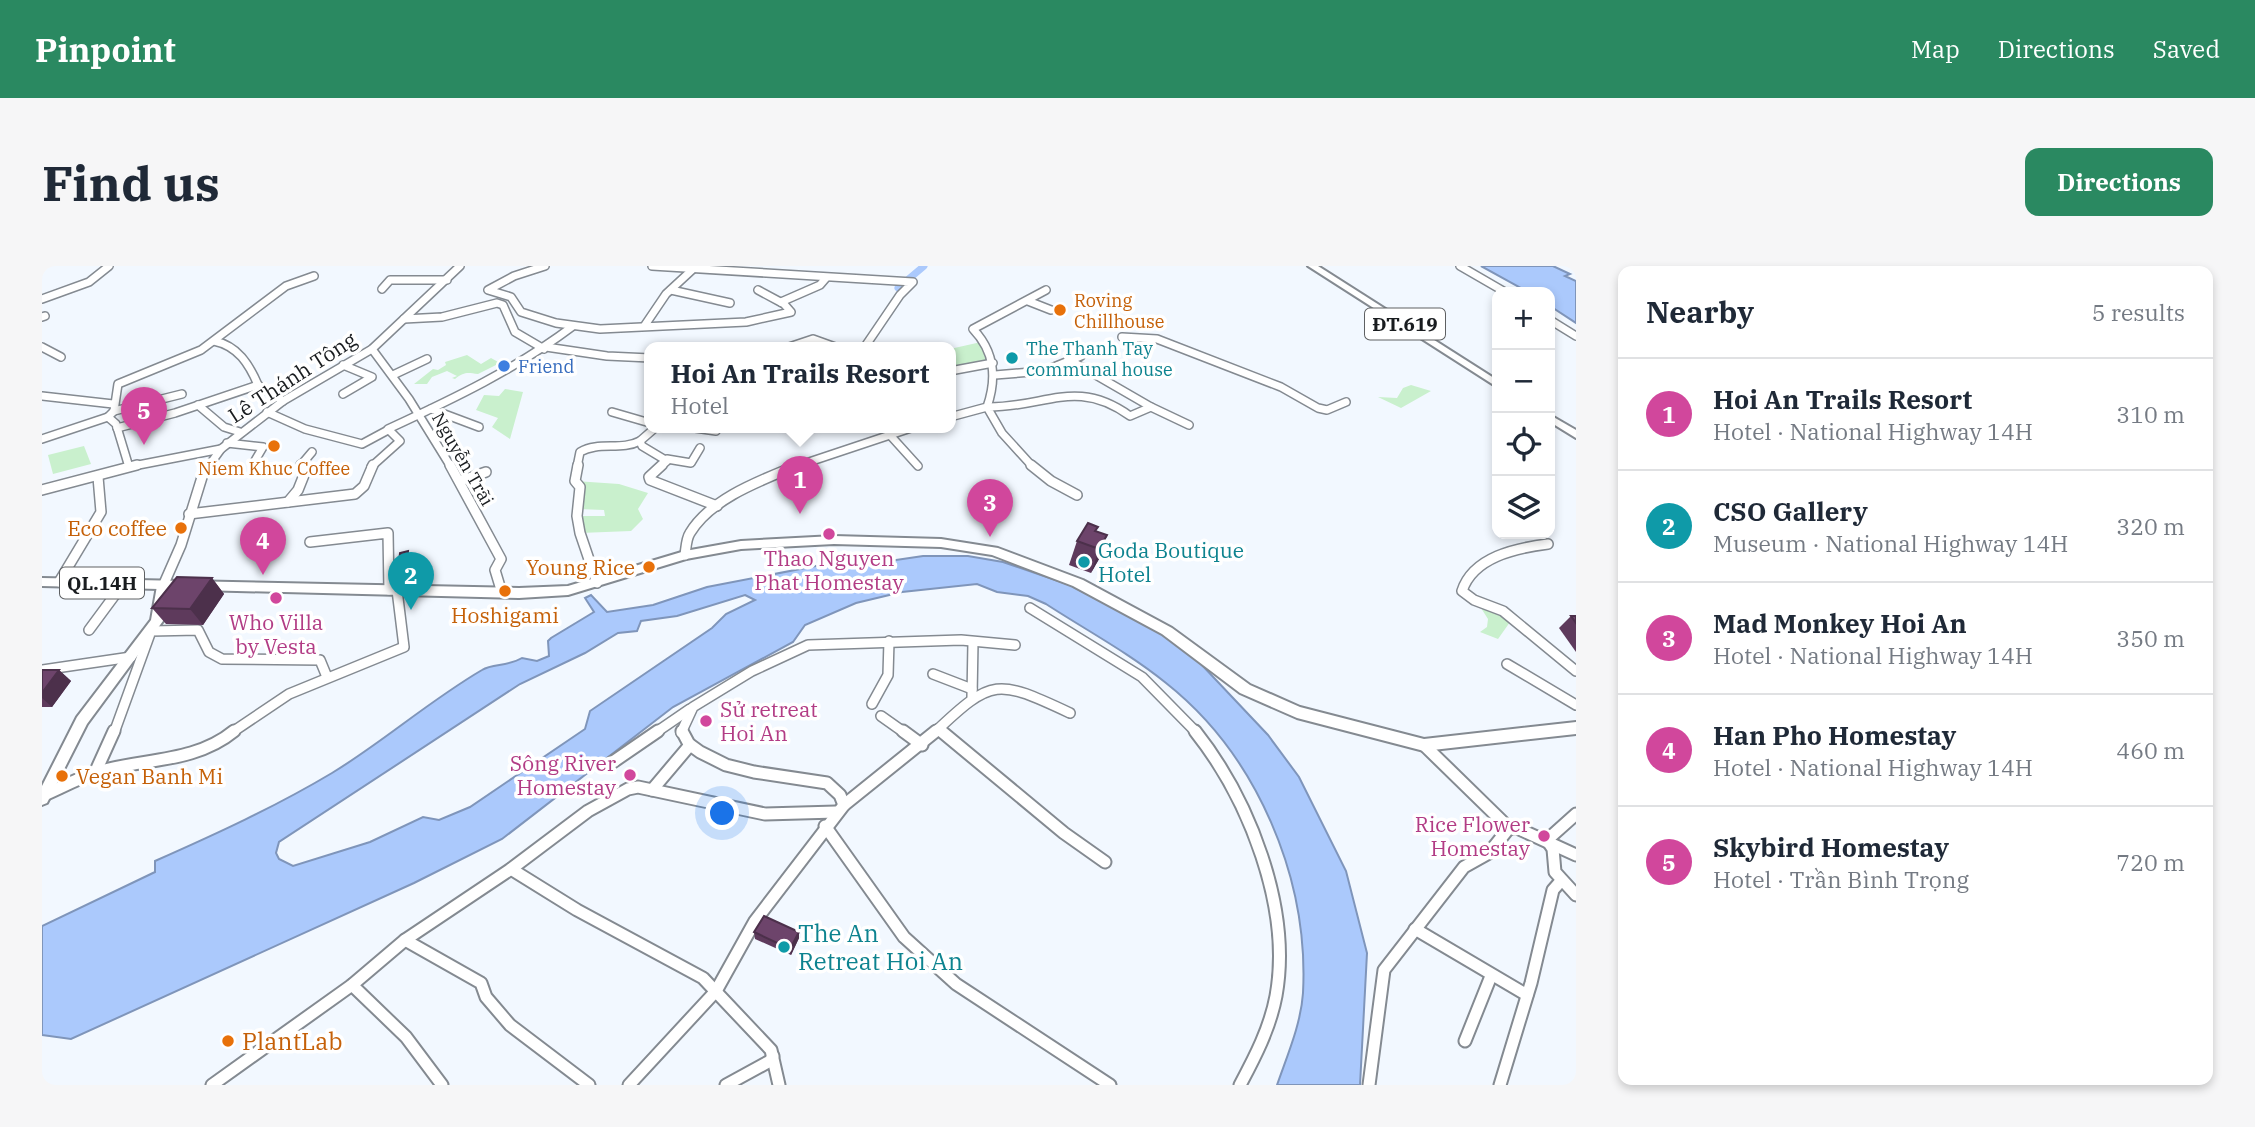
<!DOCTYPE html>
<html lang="en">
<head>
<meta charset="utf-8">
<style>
  :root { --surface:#fff; --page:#f6f6f7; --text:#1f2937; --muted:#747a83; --line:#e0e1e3; --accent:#2a8961 }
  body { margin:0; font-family:"IBM Plex Serif",serif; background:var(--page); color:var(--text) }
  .controls { position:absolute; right:21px; top:21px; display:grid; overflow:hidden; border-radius:14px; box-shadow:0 4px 10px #0003 }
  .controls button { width:63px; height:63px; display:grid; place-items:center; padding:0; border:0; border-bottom:2px solid var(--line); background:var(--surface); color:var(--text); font:35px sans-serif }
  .you { position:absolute; left:681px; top:548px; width:24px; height:24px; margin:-18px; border:5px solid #fff; border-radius:50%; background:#1a73e8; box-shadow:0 0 0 10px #1a73e833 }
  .badge { display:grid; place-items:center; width:46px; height:46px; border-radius:50%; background:var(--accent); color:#fff; font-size:23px; font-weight:700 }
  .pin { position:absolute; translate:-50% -58px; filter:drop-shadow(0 2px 4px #0008) }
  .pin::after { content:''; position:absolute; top:37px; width:24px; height:21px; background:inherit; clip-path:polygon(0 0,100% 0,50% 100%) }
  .popup { position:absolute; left:602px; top:76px; width:312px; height:91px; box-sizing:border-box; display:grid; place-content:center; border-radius:14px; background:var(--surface); filter:drop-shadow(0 2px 5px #0005); font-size:23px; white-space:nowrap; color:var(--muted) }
  .popup b { font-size:26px; color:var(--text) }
  .popup::after { content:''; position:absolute; left:50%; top:100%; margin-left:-14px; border:14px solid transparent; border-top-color:var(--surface) }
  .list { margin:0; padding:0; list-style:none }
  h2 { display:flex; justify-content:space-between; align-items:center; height:91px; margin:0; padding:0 28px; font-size:30px }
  h2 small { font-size:23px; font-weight:400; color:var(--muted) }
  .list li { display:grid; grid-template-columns:46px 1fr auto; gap:21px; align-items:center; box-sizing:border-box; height:112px; padding:0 28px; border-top:2px solid var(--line) }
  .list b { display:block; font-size:26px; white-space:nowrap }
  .list p { margin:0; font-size:23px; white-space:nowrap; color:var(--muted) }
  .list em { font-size:23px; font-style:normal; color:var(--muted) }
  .icon { flex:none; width:38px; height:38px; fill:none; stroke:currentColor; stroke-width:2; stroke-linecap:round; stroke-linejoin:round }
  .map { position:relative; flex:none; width:1534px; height:819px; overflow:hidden; border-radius:14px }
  header { display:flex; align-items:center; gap:42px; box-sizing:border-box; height:98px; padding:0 35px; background:var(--accent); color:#fff }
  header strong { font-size:33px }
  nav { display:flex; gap:38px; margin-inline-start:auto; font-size:24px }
  .intro { display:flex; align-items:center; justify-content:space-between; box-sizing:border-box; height:168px; padding:0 42px }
  h1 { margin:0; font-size:49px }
  .button { padding:18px 32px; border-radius:14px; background:var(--accent); color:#fff; font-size:24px; font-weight:700 }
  main { display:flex; gap:42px; padding:0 42px }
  aside { flex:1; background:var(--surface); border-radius:14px; box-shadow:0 4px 10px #0003 }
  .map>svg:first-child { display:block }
</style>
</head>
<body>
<header>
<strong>Pinpoint</strong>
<nav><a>Map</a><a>Directions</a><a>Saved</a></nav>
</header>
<div class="intro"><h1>Find us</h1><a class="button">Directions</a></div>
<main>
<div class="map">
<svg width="1534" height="819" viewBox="0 0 1534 819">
  <rect width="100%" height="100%" fill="#f2f8ff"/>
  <g fill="#c9f0cd">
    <path d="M939 76 948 97 909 105 908 83Z"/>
    <path d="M425 89 439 98 449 92 458 97 436 108C426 107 423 105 413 113L410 112 415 110 405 105 390 111 385 118H372L391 103 396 104 404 99 403 96Z"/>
    <path d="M1369 119 1389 125 1359 142 1336 131 1355 132 1361 122Z"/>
    <path d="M463 123 481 126 468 173 450 161 456 152 434 144 442 129 457 130Z"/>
    <path d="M42 180 49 198 11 208 6 189Z"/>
    <path d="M533 215 577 218 606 227 596 243 601 253 589 265 538 267 535 250H563L562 244 536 243Z"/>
    <path d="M1445 340 1459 345 1468 356 1456 373 1438 366 1445 361 1446 353 1439 342Z"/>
  </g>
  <g fill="#abc9fc" stroke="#7f95ba" stroke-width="2" fill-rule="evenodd">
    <path d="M1439 0H1511L1528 8 1523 10 1534 15V57L1508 40V26H1486Z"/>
    <path d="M881 290H926L961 296 1028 319 1118 366 1158 397 1226 469 1257 511 1304 605 1325 687 1318 819H1235C1245 790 1259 758 1261 727 1267 612 1215 489 1124 417 1087 387 1044 364 1004 338L986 330 955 326 935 318 860 326 814 337 763 359 751 376 631 441 460 573 372 617 29 773 0 769V660L113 606V595C174 568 233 541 290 507 341 476 387 435 440 404 451 397 465 401 480 392L495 395 507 390 506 375 509 372 552 346 543 332 549 329 565 346 611 339 665 321 779 299 827 298ZM703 329 713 334 684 348 670 362 548 445 543 463 428 541 397 554 381 551 328 576 251 600 237 593 234 587 237 576 478 418 543 387 576 367 595 365 599 355 635 350Z"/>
  </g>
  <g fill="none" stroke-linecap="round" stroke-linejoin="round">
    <path stroke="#abc9fc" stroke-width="7" d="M856 22 882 0"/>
    <defs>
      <g id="street-far2">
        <path d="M503 0 472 10 446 24 469 31 479 46 514 57 558 63 704 56 749 46 742 38 716 24"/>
        <path d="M610 0 871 16 858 29 822 82"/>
        <path d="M1418 0 1463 26"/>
        <path d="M340 23 348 14H405"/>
        <path d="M629 24 688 37"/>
        <path d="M0 33 47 16 67 0"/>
        <path d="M986 35 1009 44"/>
        <path d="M739 36 778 19 784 12"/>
        <path d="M0 51 3 50"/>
        <path d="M362 53 400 51 455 37 461 39 473 66 502 83"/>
        <path d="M1508 54 1534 70"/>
        <path d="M603 59 624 28 651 3"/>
        <path d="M1080 71 1115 73 1239 121 1276 142 1285 144 1304 136"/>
        <path d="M172 75C196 80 207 98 216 119"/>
        <path d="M0 81 19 91"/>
        <path d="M504 81 565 90 608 92"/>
        <path d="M744 82 771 73 796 82"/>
        <path d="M330 83 367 133 409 201"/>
        <path d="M1026 93 1109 141"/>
        <path d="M301 99 330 111 301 128"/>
        <path d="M908 105 951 97"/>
        <path d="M351 109 385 93"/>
        <path d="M953 109 1002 105 1039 90"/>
        <path d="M0 130 71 138"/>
        <path d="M156 139 182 161 198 166"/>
        <path d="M389 143 437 161"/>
        <path d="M72 145 140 128"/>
        <path d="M225 146 263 163 320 178 346 164"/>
        <path d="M570 146 608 157"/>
        <path d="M908 151 945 141C955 112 953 86 931 63L1004 24"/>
        <path d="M75 162 133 147 216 119 241 135"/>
        <path d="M613 162 598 175 600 180 625 195 618 201"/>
        <path d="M653 162 674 165"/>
        <path d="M847 168 876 200"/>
        <path d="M0 173 66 151"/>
        <path d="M185 177 221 181 211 198"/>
        <path d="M625 193 649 197 658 182"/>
        <path d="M86 201 179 183"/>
        <path d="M87 201 74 158 66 151 72 145 76 118 159 84 244 20 272 10"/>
        <path d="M166 201 179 183 241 135 330 83 418 0"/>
        <path d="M261 201 259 199 270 186"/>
        <path d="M329 201 358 175 346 163C411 133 474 103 531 60"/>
        <path d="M535 201 538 186C557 175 579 185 598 175"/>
        <path d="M752 201 869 162"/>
        <path d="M991 201 960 167 945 141C1003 142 1034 111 1088 150L1109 141 1147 159"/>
      </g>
      <g id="street-far1">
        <path d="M408 199 459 293 453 304 460 327"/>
        <path d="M536 199 533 215 538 221 535 250 538 267 555 317"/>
        <path d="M620 199 607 211 608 214 675 240"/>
        <path d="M989 199 1009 215 1035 229"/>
        <path d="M418 215 444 206"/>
        <path d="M0 224 95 199"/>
        <path d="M246 236 256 224 264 204 259 199"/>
        <path d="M147 248 313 228 322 220 331 199"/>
        <path d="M268 276 346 267 347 324"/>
        <path d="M1506 278C1474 282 1431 291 1420 325L1432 334 1461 345 1534 405"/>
        <path d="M643 289C644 283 644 273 648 267 669 232 720 214 756 199"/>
        <path d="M17 316 59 246 56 211"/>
        <path d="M121 320 139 279 161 208 167 199"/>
        <path d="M988 342 1100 411 1155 467"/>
        <path d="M47 364 81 318"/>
        <path d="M1465 398 1534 439"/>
        <path d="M0 404 89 391"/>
        <path d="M891 408 930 423"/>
        <path d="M930 431 931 376"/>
        <path d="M830 438 846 409 847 375"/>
        <path d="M839 450 863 467"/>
        <path d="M896 463 901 467"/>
        <path d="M72 467 109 365 156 364 167 386 180 393 278 394 285 411"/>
        <path d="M189 467 247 428 362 381 355 324"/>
        <path d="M613 467 648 443"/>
        <path d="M639 467 651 441 710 405 766 379 919 374 973 379"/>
        <path d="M892 467C951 411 955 413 1028 447"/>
      </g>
      <g id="street">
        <path d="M640 465 647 478 658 486 684 499 712 506 785 517 798 529 802 539"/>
        <path d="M861 465 880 479"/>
        <path d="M899 465 1022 567 1063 596"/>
        <path d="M1153 465C1207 533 1250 642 1234 730 1228 762 1213 791 1198 819"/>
        <path d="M1382 479 1467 562H1475L1534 589"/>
        <path d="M565 500 616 465"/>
        <path d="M53 507 72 465"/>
        <path d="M610 524 648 479"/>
        <path d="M2 529C18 522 35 513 52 507 98 492 152 498 192 465"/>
        <path d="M783 560 862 671 914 718 1068 819"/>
        <path d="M1505 574 1511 583 1513 606 1534 629"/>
        <path d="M1505 574 1534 548"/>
        <path d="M469 603 535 644 661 712 729 784 737 819"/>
        <path d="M1373 663 1485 729"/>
        <path d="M363 674 439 717 444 731 468 759 547 819"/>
        <path d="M310 719 364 771 400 819"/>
        <path d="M1423 775 1449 710"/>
        <path d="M170 819 310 719 363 674 469 603 546 545 586 523 596 521 723 548 794 546"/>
        <path d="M587 819 674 725 713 655 802 539 894 465"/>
        <path d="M684 819 728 795 731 790"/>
        <path d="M1327 819 1342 704 1422 601 1447 587 1467 562"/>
        <path d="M1458 819 1489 717 1511 624 1518 616"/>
      </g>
      <path id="secondary" d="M121 316 127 320 121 355 45 458 5 537 0 539V520L35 451 109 354 115 320Z"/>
      <g id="primary">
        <path d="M1266 0H1276L1455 114V121Z"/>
        <path d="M1508 149 1534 164V172L1508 156Z"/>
        <path d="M792 270 899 273 956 282 1041 314 1130 362 1208 419 1258 441 1382 473 1534 456V468L1382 485 1255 452 1198 427 1120 368 1031 320 950 289 899 281 792 278 699 283 644 293 526 329 477 332 0 320V312L477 322 526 320 643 285 699 275Z"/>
      </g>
    </defs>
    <use href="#street-far2" stroke="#848a91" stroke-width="10"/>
    <use href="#street-far1" stroke="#848a91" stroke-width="12"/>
    <use href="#street" stroke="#848a91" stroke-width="15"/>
    <use href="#secondary" stroke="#848a91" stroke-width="4"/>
    <use href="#primary" stroke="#848a91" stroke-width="4"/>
    <use href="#street-far2" stroke="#fff" stroke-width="7"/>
    <use href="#street-far1" stroke="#fff" stroke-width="9"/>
    <use href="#street" stroke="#fff" stroke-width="11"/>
    <use href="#secondary" fill="#fff" fill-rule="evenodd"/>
    <use href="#primary" fill="#fff" fill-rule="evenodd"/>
  </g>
  <g fill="#5e3a5c">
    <path d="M1054 266 1065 269 1057 293 1049 307 1027 299 1035 275Z"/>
    <path d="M170 312 182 328 161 359 124 358 110 342Z"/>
    <path d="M1529 350H1534V386L1517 362Z"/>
    <path d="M0 404H17L29 415 10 441H0Z"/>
    <path d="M712 666H757V672L749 689 713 673Z"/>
  </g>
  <g fill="#4c304b">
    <path d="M1065 269 1057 293 1049 307 1057 283Z"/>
    <path d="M366 285 369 293 368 313 360 314 356 306Z"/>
    <path d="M170 312 182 328 161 359 148 343Z"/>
    <path d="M17 404 29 415 10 441 0 432V427Z"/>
    <path d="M757 666V672L749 689 748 683Z"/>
  </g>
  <g fill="#6d446b" stroke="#4c304b" stroke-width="2">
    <path d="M1046 257 1056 261 1053 265 1065 269 1057 283 1035 275Z"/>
    <path d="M366 285 364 305 356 306 358 287Z"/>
    <path d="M135 311 170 312 148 343 110 342Z"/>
    <path d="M1529 350H1534V357Z"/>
    <path d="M0 404H17L0 427Z"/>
    <path d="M722 650 757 666 748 683 712 666Z"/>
  </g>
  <g fill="#e8710a" stroke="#fff" stroke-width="2.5">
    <circle cx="1018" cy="44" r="7"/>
    <circle cx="232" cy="180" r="7"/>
    <circle cx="139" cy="262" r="7"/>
    <circle cx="607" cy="301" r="7"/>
    <circle cx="463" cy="325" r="7"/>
    <circle cx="20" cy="510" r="7"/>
    <circle cx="186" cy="775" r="7"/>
  </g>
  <g fill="#0f9aa8" stroke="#fff" stroke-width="2.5">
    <circle cx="970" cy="92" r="7"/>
    <circle cx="1042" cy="296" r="7"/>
    <circle cx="742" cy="681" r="7"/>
  </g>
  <circle fill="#3f7fe0" stroke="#fff" stroke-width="2.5" cx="462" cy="100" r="7"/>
  <g fill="#d1479c" stroke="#fff" stroke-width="2.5">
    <circle cx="787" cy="268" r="7"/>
    <circle cx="234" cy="332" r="7"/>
    <circle cx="664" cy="455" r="7"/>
    <circle cx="588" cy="509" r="7"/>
    <circle cx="1502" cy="570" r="7"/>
  </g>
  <g text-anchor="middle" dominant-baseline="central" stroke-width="7" stroke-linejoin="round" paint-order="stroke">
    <g font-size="18" fill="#c56008" stroke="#fff" text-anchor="start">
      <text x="1032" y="34">Roving<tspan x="1032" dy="21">Chillhouse</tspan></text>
      <text x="232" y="202" text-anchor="middle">Niem Khuc Coffee</text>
    </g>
    <g font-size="18" fill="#0d838f" stroke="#fff" text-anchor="start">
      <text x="984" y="82">The Thanh Tay<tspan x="984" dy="21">communal house</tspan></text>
    </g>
    <g font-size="18" fill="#366cbe" stroke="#fff" text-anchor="start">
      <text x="476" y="100">Friend</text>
    </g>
    <g font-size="18" fill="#191c1f" stroke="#fff">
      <text transform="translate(421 193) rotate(60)">Nguyễn Trãi</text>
    </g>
    <g fill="#fff" stroke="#5e6062" stroke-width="2">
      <rect x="1323" y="42.5" width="80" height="31" rx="5"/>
      <rect x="18" y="301.5" width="84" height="31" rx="5"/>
    </g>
    <g font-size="19" font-weight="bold" fill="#191c1f">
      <text x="1363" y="58">ĐT.619</text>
      <text x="60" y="317">QL.14H</text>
    </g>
    <g font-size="21" fill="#191c1f" stroke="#fff">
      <text transform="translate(250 111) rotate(-33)">Lê Thánh Tông</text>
    </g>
    <g font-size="21" fill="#c56008" stroke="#fff" text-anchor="end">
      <text x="125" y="262">Eco coffee</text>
      <text x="593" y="301">Young Rice</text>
      <text x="463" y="349" text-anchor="middle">Hoshigami</text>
      <text x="34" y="510" text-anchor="start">Vegan Banh Mi</text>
    </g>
    <g font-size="21" fill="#0d838f" stroke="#fff" text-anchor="start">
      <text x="1056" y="284">Goda Boutique<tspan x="1056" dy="24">Hotel</tspan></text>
    </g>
    <g font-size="21" fill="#b23c85" stroke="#fff">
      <text x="787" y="292">Thao Nguyen<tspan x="787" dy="24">Phat Homestay</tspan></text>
      <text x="234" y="356">Who Villa<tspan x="234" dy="24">by Vesta</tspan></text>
      <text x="678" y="443" text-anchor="start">Sử retreat<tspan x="678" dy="24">Hoi An</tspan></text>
      <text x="574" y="497" text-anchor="end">Sông River<tspan x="574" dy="24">Homestay</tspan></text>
      <text x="1488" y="558" text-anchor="end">Rice Flower<tspan x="1488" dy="24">Homestay</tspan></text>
    </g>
    <g font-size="24" fill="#0d838f" stroke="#fff" text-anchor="start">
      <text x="756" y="667">The An<tspan x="756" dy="28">Retreat Hoi An</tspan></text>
    </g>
    <g font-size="24" fill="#c56008" stroke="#fff" text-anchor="start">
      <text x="200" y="775">PlantLab</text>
    </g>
  </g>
</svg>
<div class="controls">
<button>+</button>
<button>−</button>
<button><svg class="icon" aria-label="locate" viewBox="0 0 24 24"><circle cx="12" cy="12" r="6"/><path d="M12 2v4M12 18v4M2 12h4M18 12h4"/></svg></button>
<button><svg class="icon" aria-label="layers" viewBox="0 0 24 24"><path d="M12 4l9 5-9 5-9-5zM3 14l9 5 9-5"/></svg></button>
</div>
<div class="you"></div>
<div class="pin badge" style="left:758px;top:248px;background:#d1479c">1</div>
<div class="popup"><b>Hoi An Trails Resort</b>Hotel</div>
<div class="pin badge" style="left:369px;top:344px;background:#0f9aa8">2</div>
<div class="pin badge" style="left:948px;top:271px;background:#d1479c">3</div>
<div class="pin badge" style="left:221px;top:309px;background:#d1479c">4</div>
<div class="pin badge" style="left:102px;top:179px;background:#d1479c">5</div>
</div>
<aside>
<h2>Nearby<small>5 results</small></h2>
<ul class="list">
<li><span class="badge" style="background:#d1479c">1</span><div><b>Hoi An Trails Resort</b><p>Hotel · National Highway 14H</p></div><em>310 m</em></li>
<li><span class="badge" style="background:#0f9aa8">2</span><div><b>CSO Gallery</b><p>Museum · National Highway 14H</p></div><em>320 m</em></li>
<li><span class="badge" style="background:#d1479c">3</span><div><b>Mad Monkey Hoi An</b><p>Hotel · National Highway 14H</p></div><em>350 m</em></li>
<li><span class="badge" style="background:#d1479c">4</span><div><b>Han Pho Homestay</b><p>Hotel · National Highway 14H</p></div><em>460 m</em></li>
<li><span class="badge" style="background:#d1479c">5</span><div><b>Skybird Homestay</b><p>Hotel · Trần Bình Trọng</p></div><em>720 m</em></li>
</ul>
</aside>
</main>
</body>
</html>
